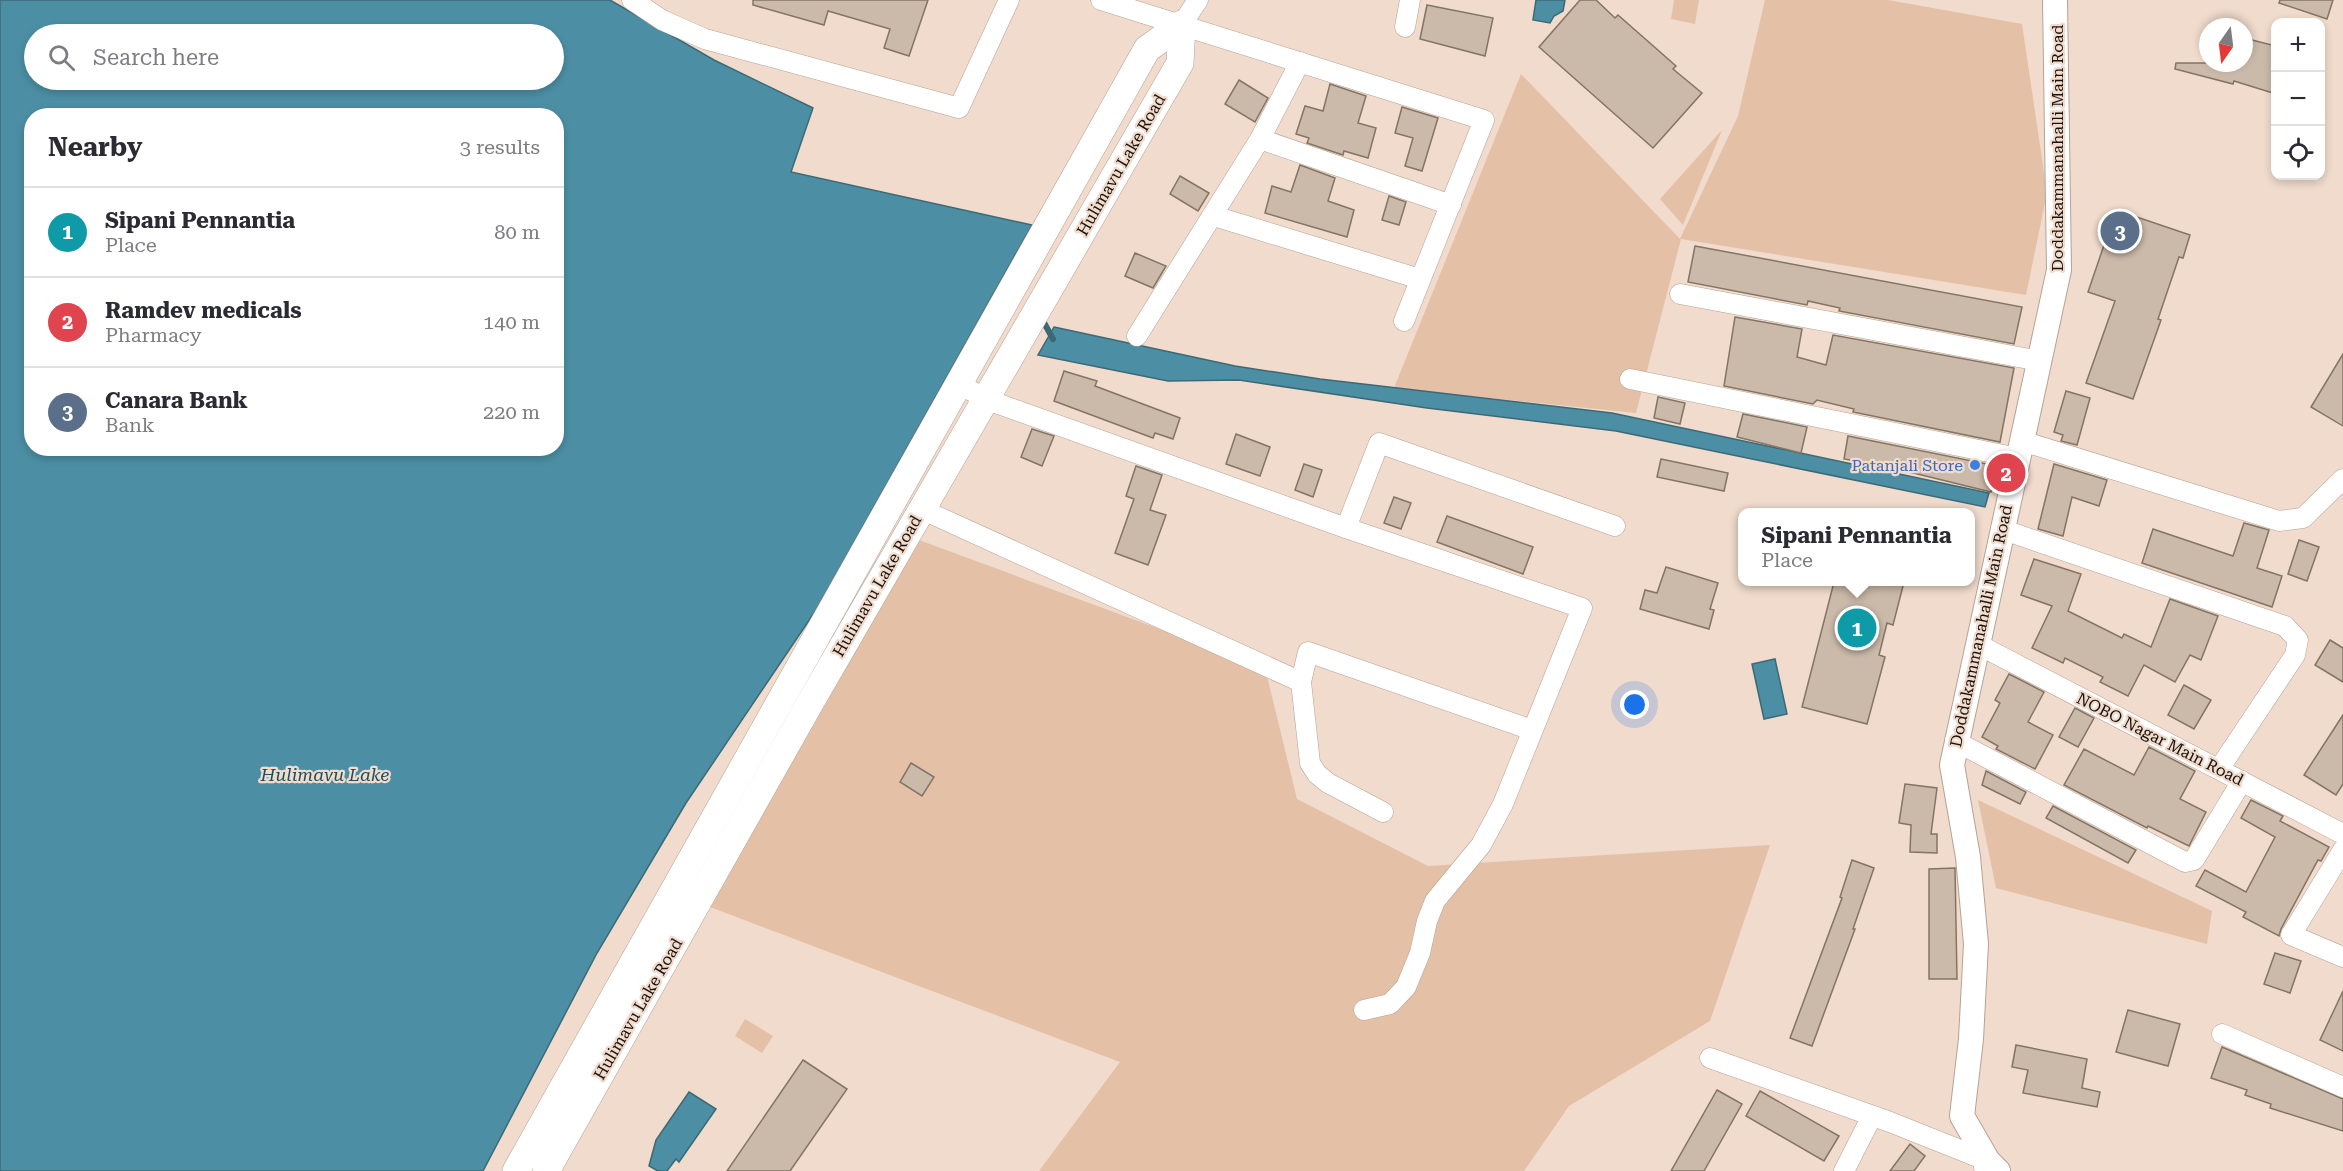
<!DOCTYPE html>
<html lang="en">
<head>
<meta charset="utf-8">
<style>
  :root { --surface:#fff; --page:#f7f7f7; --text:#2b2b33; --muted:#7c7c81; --line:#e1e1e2; --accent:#b45309 }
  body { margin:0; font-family:"Roboto Serif",serif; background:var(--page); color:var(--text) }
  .controls { position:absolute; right:18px; top:18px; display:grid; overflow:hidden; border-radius:12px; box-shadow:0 3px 9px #0003 }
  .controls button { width:54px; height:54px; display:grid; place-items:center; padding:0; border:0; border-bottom:2px solid var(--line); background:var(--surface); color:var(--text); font:30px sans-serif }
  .compass { position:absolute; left:2199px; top:18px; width:54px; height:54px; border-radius:50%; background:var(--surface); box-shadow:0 3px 9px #0003; rotate:194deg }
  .you { position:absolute; left:1635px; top:705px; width:21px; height:21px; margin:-15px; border:4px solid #fff; border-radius:50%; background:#1a73e8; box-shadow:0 0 0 9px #1a73e833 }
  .badge { display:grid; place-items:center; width:39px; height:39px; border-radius:50%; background:var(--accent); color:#fff; font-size:20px; font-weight:700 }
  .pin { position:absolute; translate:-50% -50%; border:3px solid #fff; box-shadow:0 2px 6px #0006 }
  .popup { position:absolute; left:1738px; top:508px; width:237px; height:78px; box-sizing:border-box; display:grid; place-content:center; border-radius:12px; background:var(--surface); filter:drop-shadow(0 2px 4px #0005); font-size:20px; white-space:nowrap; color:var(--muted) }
  .popup b { font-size:22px; color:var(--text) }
  .popup::after { content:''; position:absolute; left:50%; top:100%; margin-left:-12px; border:12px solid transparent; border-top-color:var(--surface) }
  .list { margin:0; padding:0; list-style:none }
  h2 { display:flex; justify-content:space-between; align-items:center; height:78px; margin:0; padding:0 24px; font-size:26px }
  h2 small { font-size:20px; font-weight:400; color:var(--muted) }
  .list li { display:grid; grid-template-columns:39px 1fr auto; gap:18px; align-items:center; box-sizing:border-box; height:90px; padding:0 24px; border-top:2px solid var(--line) }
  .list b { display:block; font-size:22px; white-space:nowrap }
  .list p { margin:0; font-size:20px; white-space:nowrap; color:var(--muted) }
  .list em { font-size:20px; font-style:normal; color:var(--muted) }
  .icon { flex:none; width:33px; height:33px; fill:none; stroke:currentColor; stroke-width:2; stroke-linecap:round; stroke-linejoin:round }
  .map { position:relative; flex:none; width:2343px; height:1171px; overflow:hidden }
  .search { position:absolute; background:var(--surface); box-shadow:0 3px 9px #0003; left:24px; top:24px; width:540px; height:66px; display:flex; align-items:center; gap:15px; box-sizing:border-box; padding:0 21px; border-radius:33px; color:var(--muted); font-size:22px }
  .panel { position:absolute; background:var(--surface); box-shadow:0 3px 9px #0003; left:24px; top:108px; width:540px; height:348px; border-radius:24px }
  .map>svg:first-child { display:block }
</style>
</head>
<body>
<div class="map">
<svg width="2343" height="1171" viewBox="0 0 2343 1171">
  <rect width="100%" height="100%" fill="#f0dbcc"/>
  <g fill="#e4c0a6">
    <path d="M1674 0H1699L1695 24 1671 19Z"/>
    <path d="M1765 0H1888L2022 24 2047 193 2026 295 1681 239 1636 413 1394 388 1521 74 1680 239 1738 116Z"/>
    <path d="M1722 130 1683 225 1660 199Z"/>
    <path d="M919 540 1265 668 1297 799 1428 866 1770 845 1710 1021 1569 1106 1524 1171H1039L1120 1062 710 907Z"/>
    <path d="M1978 800 2212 911 2207 944 1996 888Z"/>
    <path d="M745 1019 773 1036 762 1053 735 1036Z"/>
  </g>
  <g fill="#4c8fa4" stroke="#3c6976" stroke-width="1.5" fill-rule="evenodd">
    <path d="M0 0H610L714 60 813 108 791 172 1032 225 816 610 686 803 597 953 483 1171H0ZM34 34H554V80H34ZM32 116H556V448H32Z"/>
    <path d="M1536 0H1565L1563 11 1554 16 1550 23 1533 20Z"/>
    <path d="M1054 327 1235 366 1320 379 1612 413 1989 493 1985 507 1616 431 1427 408 1239 380 1168 381 1038 355Z"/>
    <path d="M1775 659 1787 714 1764 719 1752 664Z"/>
    <path d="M689 1092 716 1109 679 1162 676 1159 667 1171H658L649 1166 656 1140Z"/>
  </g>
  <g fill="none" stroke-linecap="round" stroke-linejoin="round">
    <path stroke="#3c6976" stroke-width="6" d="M1042 319 1053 339"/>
  </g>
  <g fill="#cbbaa9" stroke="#847464" stroke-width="1.5">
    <path d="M753 0H928L909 56 884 48 890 29 828 11 824 25 753 5Z"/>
    <path d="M1580 0H1596L1615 18 1618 15 1676 66 1673 69 1702 93 1653 148 1539 47Z"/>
    <path d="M2280 0H2333L2327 19 2279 3Z"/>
    <path d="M1427 5 1493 18 1485 56 1420 39Z"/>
    <path d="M2244 38 2276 46V94L2234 81 2233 84 2175 69 2176 63H2244Z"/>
    <path d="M1239 80 1268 98 1255 122 1225 104Z"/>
    <path d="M1330 84 1366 96 1358 123 1376 128 1368 158 1344 151 1343 155 1307 143 1309 138 1296 134 1305 106 1323 111Z"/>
    <path d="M1402 107 1438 118 1422 171 1405 166 1413 138 1395 133Z"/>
    <path d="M1300 165 1335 178 1328 201 1354 210 1347 237 1265 213 1272 186 1291 192Z"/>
    <path d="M1180 176 1209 193 1198 211 1170 194Z"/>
    <path d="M1389 196 1406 202 1399 225 1382 220Z"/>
    <path d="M2116 210 2190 235 2183 258 2179 257 2158 319 2161 320 2133 399 2086 383 2115 301 2088 292Z"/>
    <path d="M1695 246 2022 307 2014 344 1839 311 1840 308 1808 301 1807 305 1688 282Z"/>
    <path d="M1135 253 1166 266 1153 288 1125 276Z"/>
    <path d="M1735 317 1802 329 1797 357 1826 365 1833 335 2014 368 2000 442 1853 412 1854 409 1817 400 1813 404 1724 386Z"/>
    <path d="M2343 354V426L2311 407Z"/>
    <path d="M1064 371 1097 381 1095 386 1180 418 1173 439 1155 433 1153 438 1054 401Z"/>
    <path d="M2066 391 2090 398 2077 445 2061 441 2063 435 2054 432Z"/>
    <path d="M1658 397 1685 403 1680 424 1654 418Z"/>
    <path d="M1743 414 1807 427 1801 453 1737 437Z"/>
    <path d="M1032 429 1054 436 1042 466 1021 457Z"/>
    <path d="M1236 434 1270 447 1260 476 1226 464Z"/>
    <path d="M1848 436 1997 466 1991 492 1885 466 1844 459Z"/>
    <path d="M1661 459 1728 473 1724 491 1657 477Z"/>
    <path d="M1304 464 1322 470 1313 497 1295 490Z"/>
    <path d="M2054 464 2107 480 2099 506 2072 497 2063 536 2038 529Z"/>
    <path d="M1136 466 1162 475 1150 510 1166 515 1148 565 1115 553 1134 499 1126 496Z"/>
    <path d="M1394 497 1411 503 1401 529 1384 523Z"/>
    <path d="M1447 516 1533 547 1523 574 1437 542Z"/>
    <path d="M2244 523 2269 530 2257 568 2282 576 2272 607 2142 563 2153 529 2233 556Z"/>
    <path d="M2299 540 2319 547 2307 581 2288 574Z"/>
    <path d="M2034 559 2081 574 2068 611 2122 638 2124 634 2151 647 2170 599 2218 616 2201 660 2190 655 2175 682 2144 665 2128 696 2100 682 2103 677 2065 658 2063 663 2032 648 2052 606 2021 595Z"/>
    <path d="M1666 567 1718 583 1710 609 1714 610 1709 629 1640 609 1645 590 1657 593Z"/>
    <path d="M1834 582H1904L1893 625 1887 623 1879 655 1885 657 1867 724 1802 707Z"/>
    <path d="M2330 640 2343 648V682L2315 665Z"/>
    <path d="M2009 674 2044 692 2028 722 2053 735 2035 769 1996 749 1998 746 1982 737 2000 703 1995 700Z"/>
    <path d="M2184 685 2211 700 2194 729 2168 715Z"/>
    <path d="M2075 708 2094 718 2078 747 2059 737Z"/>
    <path d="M2343 715V784L2336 795 2304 775Z"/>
    <path d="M2149 747 2195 771 2180 799 2206 812 2189 846 2148 826 2147 828 2064 785 2084 749 2134 775Z"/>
    <path d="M911 763 934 777 922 796 900 782Z"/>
    <path d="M1986 771 2026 792 2020 804 1982 785Z"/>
    <path d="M1905 784 1937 788 1931 834H1937V853L1910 852 1911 825 1899 823Z"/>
    <path d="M2251 800 2283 816 2280 821 2329 847 2321 861 2318 860 2281 929 2279 936 2243 917 2246 912 2196 886 2205 870 2246 892 2275 837 2241 818Z"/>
    <path d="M2053 806 2136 850 2128 863 2046 818Z"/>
    <path d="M1852 860 1874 868 1853 929H1855L1812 1046 1790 1038 1842 898 1840 897Z"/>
    <path d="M1955 868 1957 979H1929V869Z"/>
    <path d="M2275 953 2301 961 2290 993 2264 984Z"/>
    <path d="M2343 991V1051L2320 1040Z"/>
    <path d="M2128 1010 2180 1024 2168 1066 2116 1052Z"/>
    <path d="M2016 1045 2087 1059 2082 1088 2100 1092 2097 1107 2023 1093 2028 1070 2012 1067Z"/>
    <path d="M2222 1047 2343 1099V1131L2270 1108 2271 1104 2245 1095 2247 1090 2211 1078Z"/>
    <path d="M803 1060 847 1089 790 1171H727Z"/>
    <path d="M1717 1090 1742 1104 1704 1171H1671Z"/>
    <path d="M1760 1091 1839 1136 1824 1161 1746 1116Z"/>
    <path d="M1910 1144 1925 1156 1914 1171H1890Z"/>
  </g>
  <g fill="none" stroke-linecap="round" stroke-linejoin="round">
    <defs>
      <g id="minor">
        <path d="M632 0 662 20 705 39 959 108 1009 0"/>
        <path d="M1101 0 1484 120 1404 321"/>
        <path d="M1182 24 1198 0"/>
        <path d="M1405 27 1410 0"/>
        <path d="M1260 139 1451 205"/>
        <path d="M1214 216 1420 279"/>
        <path d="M1680 294 2040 361"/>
        <path d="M1137 336 1260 139 1300 62"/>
        <path d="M1630 379 2018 458"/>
        <path d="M960 384 985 399 1346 528 1582 608 1503 804 1481 845 1435 901 1427 921 1420 953 1406 987 1390 1004 1364 1010"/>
        <path d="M2022 441 2279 521 2303 518 2343 479"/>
        <path d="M921 509 1301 682"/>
        <path d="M1346 528 1379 443 1615 526"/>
        <path d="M2001 529 2285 626 2298 640 2295 655 2219 769"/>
        <path d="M1977 644 2343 834"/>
        <path d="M1955 741 2185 862 2194 860 2242 781"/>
        <path d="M1383 812 1328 783 1317 774 1310 763 1301 682 1308 652 1532 730"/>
        <path d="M2343 850 2291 935 2343 957"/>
        <path d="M2222 1034 2343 1087"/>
        <path d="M1710 1058 1890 1122 1988 1161 1984 1167"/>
        <path d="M1844 1171 1872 1116"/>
      </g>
      <path id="tertiary" d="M1998 1171 1988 1161 1962 1116 1971 1039 1976 944 1968 857 1952 765 2059 270 2055 0"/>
      <g id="secondary">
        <path d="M516 1171 1147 49 1182 24"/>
        <path d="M546 1171 810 703 1180 63 1182 24"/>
      </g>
    </defs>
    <use href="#minor" stroke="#b6a294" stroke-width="21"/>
    <use href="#tertiary" stroke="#b6a294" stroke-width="26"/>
    <use href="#secondary" stroke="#b6a294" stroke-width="28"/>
    <use href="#minor" stroke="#fff" stroke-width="20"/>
    <use href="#tertiary" stroke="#fff" stroke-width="24"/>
    <use href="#secondary" stroke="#fff" stroke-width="27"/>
  </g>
  <circle fill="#3f7fe0" stroke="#f0dbcc" stroke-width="2" cx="1975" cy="465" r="6"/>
  <g text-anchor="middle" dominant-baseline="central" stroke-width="4.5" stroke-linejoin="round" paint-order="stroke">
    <g font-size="16" fill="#17100b" stroke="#f0dbcc">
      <text transform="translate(2057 148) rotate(-90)">Doddakammanahalli Main Road</text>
      <text transform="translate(1121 165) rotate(-60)">Hulimavu Lake Road</text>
      <text transform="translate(877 586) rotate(-60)">Hulimavu Lake Road</text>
      <text transform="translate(1981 626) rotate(-78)">Doddakammanahalli Main Road</text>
      <text transform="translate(2160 739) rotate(27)">NOBO Nagar Main Road</text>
      <text transform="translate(638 1009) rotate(-60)">Hulimavu Lake Road</text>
    </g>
    <g font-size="16" fill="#366cbe" stroke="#f0dbcc" text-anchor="end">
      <text x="1963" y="465">Patanjali Store</text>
    </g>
    <g font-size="18" font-style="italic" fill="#185061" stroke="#f0dbcc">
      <text x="325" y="774">Hulimavu Lake</text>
    </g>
  </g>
</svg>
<div class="controls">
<button>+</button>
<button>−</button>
<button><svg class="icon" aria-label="locate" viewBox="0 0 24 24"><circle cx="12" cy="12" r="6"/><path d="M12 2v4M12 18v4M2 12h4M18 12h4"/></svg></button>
</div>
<svg class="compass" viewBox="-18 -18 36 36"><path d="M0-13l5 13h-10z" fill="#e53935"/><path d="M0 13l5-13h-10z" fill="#7c7c81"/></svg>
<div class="you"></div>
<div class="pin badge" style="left:1857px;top:628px;background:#0f9aa8">1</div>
<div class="popup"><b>Sipani Pennantia</b>Place</div>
<div class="pin badge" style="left:2006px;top:473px;background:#e0444e">2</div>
<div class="pin badge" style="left:2120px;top:231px;background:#5c6f8a">3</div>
<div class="search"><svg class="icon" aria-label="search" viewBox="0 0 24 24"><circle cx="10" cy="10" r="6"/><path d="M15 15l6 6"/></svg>Search here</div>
<section class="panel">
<h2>Nearby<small>3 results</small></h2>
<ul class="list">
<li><span class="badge" style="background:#0f9aa8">1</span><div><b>Sipani Pennantia</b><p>Place</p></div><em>80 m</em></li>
<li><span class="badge" style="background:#e0444e">2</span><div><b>Ramdev medicals</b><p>Pharmacy</p></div><em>140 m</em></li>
<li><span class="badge" style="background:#5c6f8a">3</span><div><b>Canara Bank</b><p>Bank</p></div><em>220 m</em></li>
</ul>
</section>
</div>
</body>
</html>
